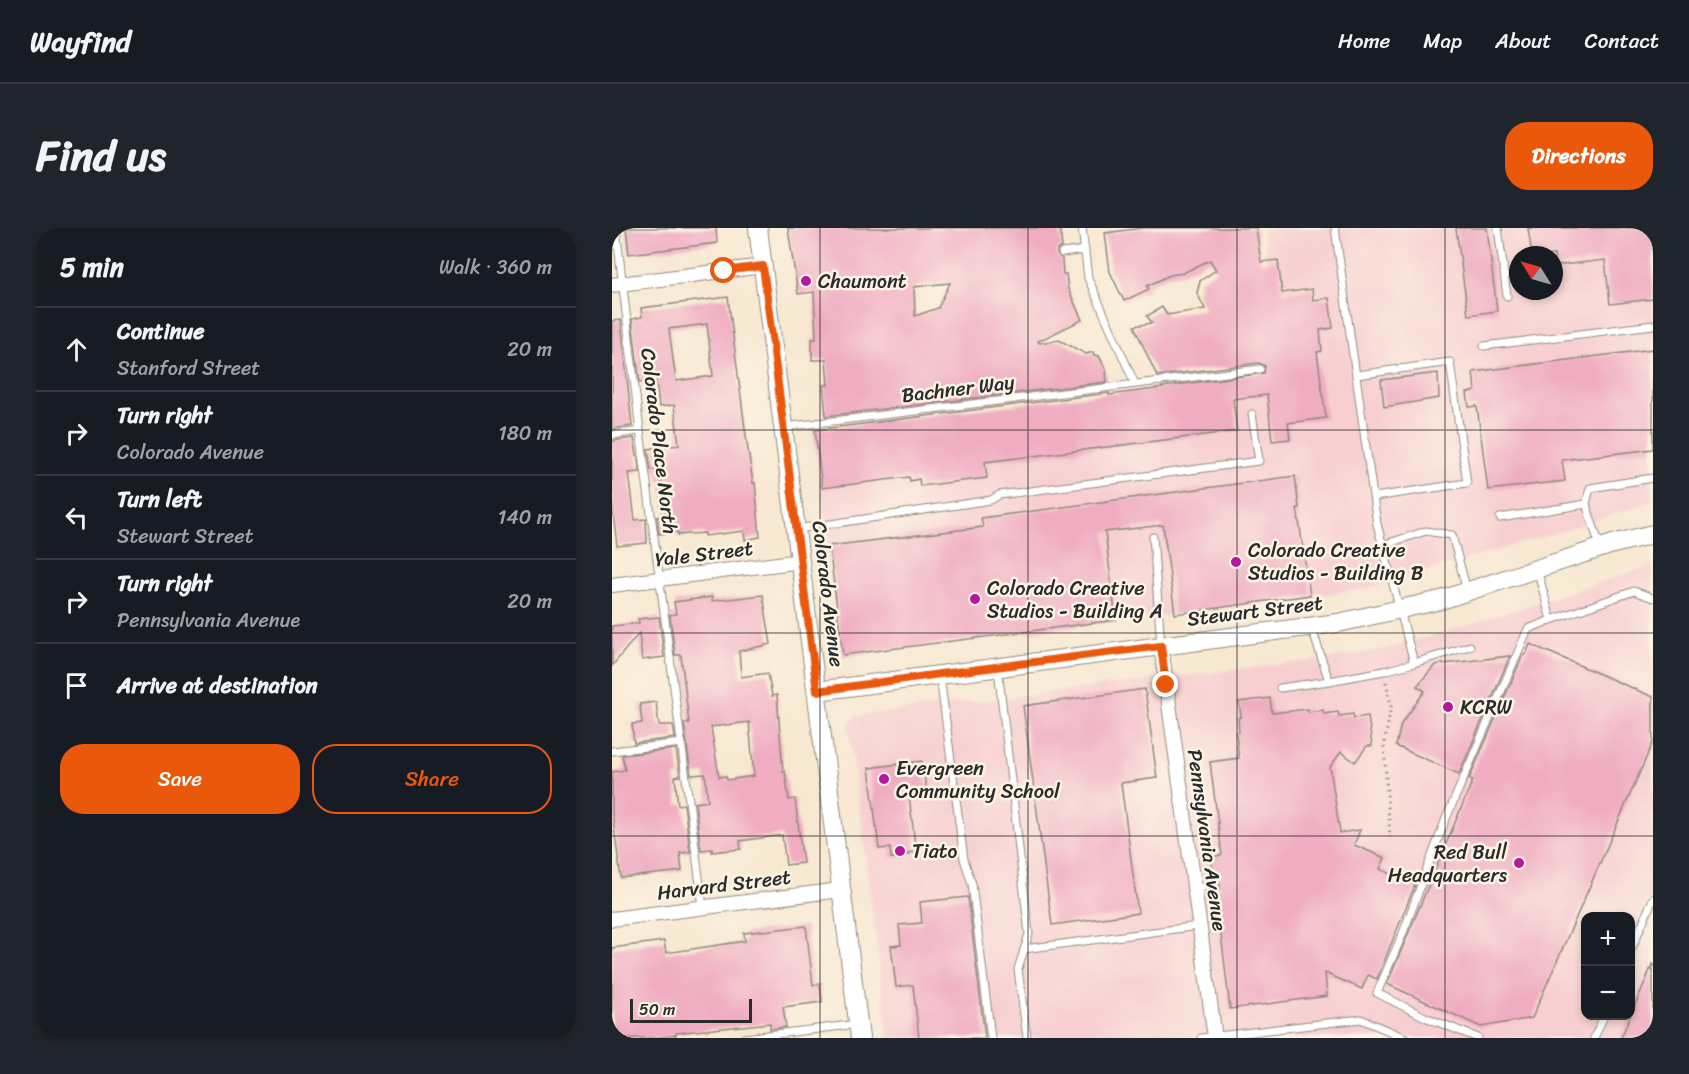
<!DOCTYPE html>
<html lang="en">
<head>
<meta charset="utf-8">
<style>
  :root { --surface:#171b24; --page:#20242c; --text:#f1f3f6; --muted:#9ea1a6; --line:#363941; --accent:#ea580c }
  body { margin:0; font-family:Sriracha,sans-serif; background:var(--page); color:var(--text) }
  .controls { position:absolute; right:18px; bottom:18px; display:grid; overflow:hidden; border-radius:12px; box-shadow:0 3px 9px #0003 }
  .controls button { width:54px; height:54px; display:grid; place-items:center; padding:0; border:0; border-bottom:2px solid var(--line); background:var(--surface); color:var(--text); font:30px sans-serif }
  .compass { position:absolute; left:897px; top:18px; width:54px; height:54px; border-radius:50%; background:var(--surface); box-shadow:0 3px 9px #0003; rotate:307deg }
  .scale { position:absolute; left:18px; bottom:15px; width:122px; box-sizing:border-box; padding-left:6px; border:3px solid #2b2b2b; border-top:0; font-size:16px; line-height:21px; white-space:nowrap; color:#2b2b2b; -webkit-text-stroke:4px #fcf5e5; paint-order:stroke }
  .stop { position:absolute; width:18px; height:18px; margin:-14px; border:4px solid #ea580c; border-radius:50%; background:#fff }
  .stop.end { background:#ea580c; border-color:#fff; box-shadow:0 2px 6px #0008 }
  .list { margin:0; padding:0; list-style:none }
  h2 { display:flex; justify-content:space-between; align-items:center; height:78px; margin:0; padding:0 24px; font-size:26px }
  h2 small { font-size:20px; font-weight:400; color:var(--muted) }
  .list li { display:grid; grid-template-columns:39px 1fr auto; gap:18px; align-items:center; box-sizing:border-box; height:84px; padding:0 24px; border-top:2px solid var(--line) }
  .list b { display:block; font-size:22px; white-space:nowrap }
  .list p { margin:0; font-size:20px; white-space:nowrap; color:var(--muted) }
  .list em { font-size:20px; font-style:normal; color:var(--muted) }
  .actions { display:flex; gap:12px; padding:18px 24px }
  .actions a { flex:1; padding:14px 0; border:2px solid var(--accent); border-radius:24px; text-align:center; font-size:21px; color:var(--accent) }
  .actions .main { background:var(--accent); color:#fff }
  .icon { flex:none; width:33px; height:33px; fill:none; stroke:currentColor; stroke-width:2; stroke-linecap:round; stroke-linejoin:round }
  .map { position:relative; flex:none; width:1041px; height:810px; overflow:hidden; border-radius:24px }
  header { display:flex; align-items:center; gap:36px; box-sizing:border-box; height:84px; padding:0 30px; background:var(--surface); border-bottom:2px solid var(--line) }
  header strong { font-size:28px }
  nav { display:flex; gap:33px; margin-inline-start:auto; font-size:21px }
  .intro { display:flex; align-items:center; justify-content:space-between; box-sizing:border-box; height:144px; padding:0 36px }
  h1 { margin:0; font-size:42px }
  .button { padding:15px 27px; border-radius:24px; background:var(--accent); color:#fff; font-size:21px; font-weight:700 }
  main { display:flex; gap:36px; padding:0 36px }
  aside { flex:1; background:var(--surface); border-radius:24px; box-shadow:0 3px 9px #0003 }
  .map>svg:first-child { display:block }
</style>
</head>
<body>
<header>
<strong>Wayfind</strong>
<nav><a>Home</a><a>Map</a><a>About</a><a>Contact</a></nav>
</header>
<div class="intro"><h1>Find us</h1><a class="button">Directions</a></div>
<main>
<aside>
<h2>5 min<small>Walk · 360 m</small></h2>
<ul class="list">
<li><svg class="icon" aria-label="ahead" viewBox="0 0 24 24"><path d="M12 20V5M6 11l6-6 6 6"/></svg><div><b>Continue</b><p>Stanford Street</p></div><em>20 m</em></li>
<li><svg class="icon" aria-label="right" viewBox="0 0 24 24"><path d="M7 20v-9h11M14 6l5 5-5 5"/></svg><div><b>Turn right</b><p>Colorado Avenue</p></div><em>180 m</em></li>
<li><svg class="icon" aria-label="left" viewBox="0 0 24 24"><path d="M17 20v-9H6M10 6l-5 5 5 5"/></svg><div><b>Turn left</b><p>Stewart Street</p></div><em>140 m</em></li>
<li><svg class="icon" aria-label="right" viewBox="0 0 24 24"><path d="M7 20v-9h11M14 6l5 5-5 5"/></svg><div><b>Turn right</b><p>Pennsylvania Avenue</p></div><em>20 m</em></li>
<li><svg class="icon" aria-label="arrive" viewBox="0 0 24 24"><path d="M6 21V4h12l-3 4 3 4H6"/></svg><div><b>Arrive at destination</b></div></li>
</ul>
<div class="actions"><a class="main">Save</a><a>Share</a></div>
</aside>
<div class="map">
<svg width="1041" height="810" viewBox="0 0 1041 810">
  <rect width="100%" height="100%" fill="#fcf5e5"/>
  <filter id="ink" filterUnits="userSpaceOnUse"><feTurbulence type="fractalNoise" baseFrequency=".0167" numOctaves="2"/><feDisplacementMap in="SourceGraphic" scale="12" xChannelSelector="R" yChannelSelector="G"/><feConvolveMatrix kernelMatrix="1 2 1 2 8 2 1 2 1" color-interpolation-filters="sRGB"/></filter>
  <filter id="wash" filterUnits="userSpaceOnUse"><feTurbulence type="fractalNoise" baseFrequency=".008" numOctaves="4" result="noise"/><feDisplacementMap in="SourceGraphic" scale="24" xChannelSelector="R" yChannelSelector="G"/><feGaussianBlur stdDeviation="1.35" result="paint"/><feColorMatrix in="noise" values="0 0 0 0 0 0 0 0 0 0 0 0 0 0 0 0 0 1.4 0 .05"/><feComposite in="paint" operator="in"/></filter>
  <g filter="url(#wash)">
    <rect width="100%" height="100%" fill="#f7e8d1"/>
    <g fill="#f7cfd1" fill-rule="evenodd">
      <path d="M650 0H1041V273L964 299 755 361 231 429 200 201 669 144ZM906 27H942V63H906Z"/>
      <path d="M1041 337V810H276L237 498 243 488 735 428 772 421 831 405ZM974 688H1018V788H974Z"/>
    </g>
    <g id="blocks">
      <g fill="#f0adc2" fill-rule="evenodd">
        <path d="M14 0H104L105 15 17 26Z"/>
        <path d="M176 0H448L450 19 445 22V26L450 31 451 46H454L456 61 470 92 426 113 427 115 447 112 474 126 481 124 482 127 487 128 494 142 495 154 214 188 211 157H216L214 132H200V111H204L202 64 186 66ZM338 55 326 80 303 88 302 59Z"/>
        <path d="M531 0H644L649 34 666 32 670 65 700 61 701 72 717 70 721 100 708 102 710 123 705 124 714 190 676 195 678 211 660 213 655 167 621 171 625 203 380 233 373 234 375 250 308 258 307 251 298 253 297 249 210 260 203 202 497 165V167L551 160 550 159 652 145 653 138 647 135 545 148 522 98 540 95 535 88 550 79 555 87 593 81 585 65 588 53 604 42 598 32 571 45 558 47 535 58 537 61 512 73 498 44 493 5Z"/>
        <path d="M844 0H875L885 83 856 87Z"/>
        <path d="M916 0H1039L1041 20V71L998 76 993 32 942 38V27H920Z"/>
        <path d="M116 69 134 208 141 255H143L148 309 133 312 132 303 93 308V305L66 307V304L47 306 45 289 54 288 49 253 46 251 45 242H39L36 221 67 217 62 177 47 179 44 153 28 155 20 91 30 89 29 80ZM95 96 101 148 64 153 57 101Z"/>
        <path d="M9 92 20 198 0 201V93Z"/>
        <path d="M1041 121V221L950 232 953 253 876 262 865 178 857 179 855 165 863 163 861 144Z"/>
        <path d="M826 145 827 170 772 179 769 152Z"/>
        <path d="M22 210 28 244 17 245 23 292 34 291 35 315 5 318 0 275V213Z"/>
        <path d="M683 248 687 280H685L698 367 563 386 551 297 493 304 504 392 231 427 217 318 371 299 369 290Z"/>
        <path d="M151 367 159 416 127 423 129 449 156 445 160 468 165 467 171 543H173L177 572 183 571 191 635 174 637 170 607 128 613 129 621 100 624V621L89 622 83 575 96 573 93 546 79 547 72 495H77L69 427H63L58 387 64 386 62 374 100 369V373ZM137 494 142 548 115 552 114 548 107 549 99 499Z"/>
        <path d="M47 389 52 429 30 432 27 405 0 438V398L27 395 26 391Z"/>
        <path d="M918 416 1041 469V514L920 790 869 799 775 756 861 552 857 551 911 427 914 426Z"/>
        <path d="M898 428 847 546 784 518 789 496 813 463 805 458 823 437Z"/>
        <path d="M533 461 545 550 509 555 526 685 440 697 411 478Z"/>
        <path d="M658 470 660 485 696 481V484L711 482 712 486 726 484 727 488 741 486 742 490 756 488 760 518H755L743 534 729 524 718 539 728 605 748 602 742 617 773 630 768 641 803 657 765 751 756 747 750 761 713 745 715 768 618 781 604 664 608 661V657L602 652 599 629 610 627 598 534 627 530 624 505 627 504 626 490 629 489 627 474Z"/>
        <path d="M44 474 47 497H61L63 510 22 515 20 496 30 495 28 476Z"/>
        <path d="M64 521 68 548 63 549 66 577 72 576 78 624 68 625 70 643 9 650 0 585V544L13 542 10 527Z"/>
        <path d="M310 533 315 566 297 568 304 624 296 625V627L279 630 278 620 267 621 257 540Z"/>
        <path d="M356 669 373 810H307L301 757 284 759 279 718 289 717 287 697 310 695 308 674Z"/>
        <path d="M194 698 201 757 208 756 210 774 171 779 174 799 158 801V795L64 805V807L41 810H0V720L52 713 54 725 133 713 132 705Z"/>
        <path d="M1041 735V810H1009Z"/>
      </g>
    </g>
  </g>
  <g filter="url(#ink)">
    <use href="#blocks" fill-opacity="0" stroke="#918a7e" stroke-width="1.5"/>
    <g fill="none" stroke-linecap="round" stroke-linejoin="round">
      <defs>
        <g id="service">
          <path d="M4 0 28 203 91 679"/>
          <path d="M470 0 476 50 523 156"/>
          <path d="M886 0 895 68"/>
          <path d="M450 25 473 22"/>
          <path d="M872 118 1041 97"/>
          <path d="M745 147 838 134 855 255 762 269"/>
          <path d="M172 199 648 141"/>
          <path d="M0 207 28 203"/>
          <path d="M974 276 978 260 1041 250"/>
          <path d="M888 290 974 276 988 318"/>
          <path d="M185 301 379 272 387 267 647 233 640 186"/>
          <path d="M541 309 549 417"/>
          <path d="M771 317 814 303 840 307 855 363"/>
          <path d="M925 341 939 392 1022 363 1041 370"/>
          <path d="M700 401 717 453 772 443 802 435 765 296 723 0"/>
          <path d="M802 435 858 418"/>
          <path d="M386 441 417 706 406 741 415 810"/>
          <path d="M328 448 349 609 352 631 360 656 379 810"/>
          <path d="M668 460 717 453"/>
          <path d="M0 523 70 515"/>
          <path d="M582 660 603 658"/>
          <path d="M412 721 586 698"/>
          <path d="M1018 724 1041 671"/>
          <path d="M132 810 246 796"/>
          <path d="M589 810 749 791 793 810"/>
          <path d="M866 810 813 789 765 765 791 705 833 593 916 401 939 392"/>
          <path d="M982 810 992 788"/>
        </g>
        <g id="minor">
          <path d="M0 57 151 38"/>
          <path d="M0 357 189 333"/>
          <path d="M549 418 603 810"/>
          <path d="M0 691 228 662"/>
        </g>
        <g id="tertiary">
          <path d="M146 0 248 810"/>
          <path d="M205 463 726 395 829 372 1001 316 1041 306"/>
        </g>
      </defs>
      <use href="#service" stroke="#918a7e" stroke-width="9"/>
      <use href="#minor" stroke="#918a7e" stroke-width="16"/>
      <use href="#tertiary" stroke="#918a7e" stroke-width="20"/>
      <path stroke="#918a7e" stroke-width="3" stroke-dasharray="1.5 4.5" stroke-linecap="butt" d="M774 454 779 478 772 518 778 609"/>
      <use href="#service" stroke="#fff" stroke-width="7"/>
      <use href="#minor" stroke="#fff" stroke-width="14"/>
      <use href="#tertiary" stroke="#fff" stroke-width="18"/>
    </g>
  </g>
  <g fill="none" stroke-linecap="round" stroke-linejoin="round" filter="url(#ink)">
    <path stroke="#ea580c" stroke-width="8" d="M112 43 151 38 205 463 328 446 549 418 554 457"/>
  </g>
  <path fill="none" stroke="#2b2b2b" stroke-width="1.5" stroke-opacity="0.55" d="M208 0V810M416 0V810M625 0V810M833 0V810M0 202H1041M0 405H1041M0 608H1041"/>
  <g fill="#b5179e" stroke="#fcf5e5" stroke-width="2">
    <circle cx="194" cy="53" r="6"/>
    <circle cx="624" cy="334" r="6"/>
    <circle cx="363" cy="371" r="6"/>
    <circle cx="836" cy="479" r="6"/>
    <circle cx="272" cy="551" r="6"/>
    <circle cx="288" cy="623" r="6"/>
    <circle cx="907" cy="635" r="6"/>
  </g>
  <g text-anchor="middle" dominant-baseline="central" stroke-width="5" stroke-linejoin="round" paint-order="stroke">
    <g font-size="20" fill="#2b2b2b" stroke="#fcf5e5" text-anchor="start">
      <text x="206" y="53">Chaumont</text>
      <text x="636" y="322">Colorado Creative<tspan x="636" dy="23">Studios - Building B</tspan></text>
      <text x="375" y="360">Colorado Creative<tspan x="375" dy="23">Studios - Building A</tspan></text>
      <text x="848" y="479">KCRW</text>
      <text x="284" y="540">Evergreen<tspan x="284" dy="23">Community School</tspan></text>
      <text x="300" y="623">Tiato</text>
      <text x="895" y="624" text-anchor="end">Red Bull<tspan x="895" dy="23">Headquarters</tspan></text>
    </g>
    <g font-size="20" fill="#2b2b2b" stroke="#fcf5e5">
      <text transform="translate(346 161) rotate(-7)">Bachner Way</text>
      <text transform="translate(47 213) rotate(83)">Colorado Place North</text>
      <text transform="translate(92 326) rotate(-7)">Yale Street</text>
      <text transform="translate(216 366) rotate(83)">Colorado Avenue</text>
      <text transform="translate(643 383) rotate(-7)">Stewart Street</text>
      <text transform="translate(595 612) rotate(82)">Pennsylvania Avenue</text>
      <text transform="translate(112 657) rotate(-7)">Harvard Street</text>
    </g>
  </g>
</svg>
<div class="controls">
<button>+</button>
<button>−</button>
</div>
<svg class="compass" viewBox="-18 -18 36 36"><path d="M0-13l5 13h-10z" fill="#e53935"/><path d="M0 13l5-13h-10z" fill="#9ea1a6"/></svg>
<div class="scale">50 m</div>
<div class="stop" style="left:112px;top:43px"></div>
<div class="stop end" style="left:554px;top:457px"></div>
</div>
</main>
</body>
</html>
